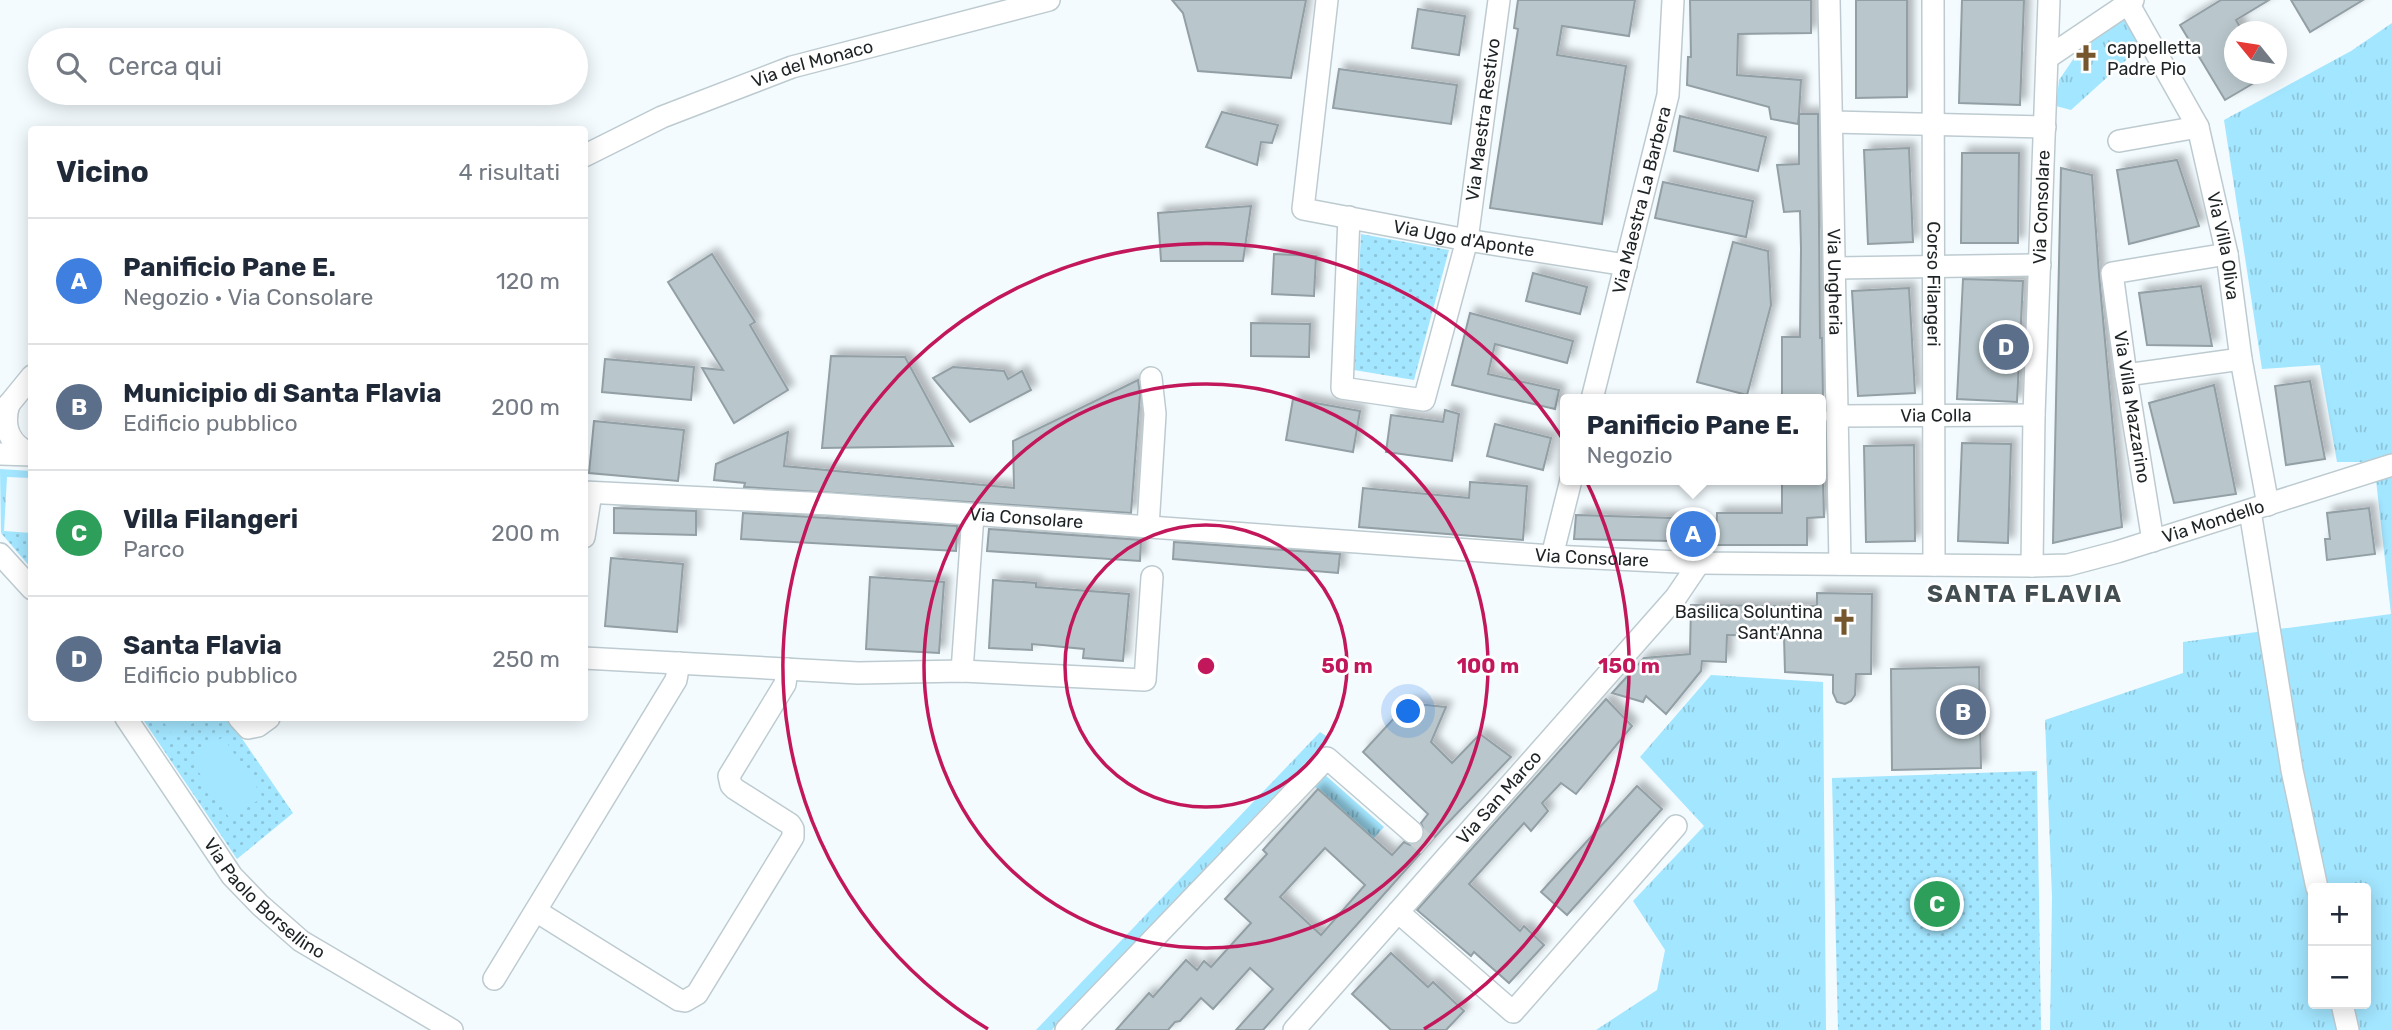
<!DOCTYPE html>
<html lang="it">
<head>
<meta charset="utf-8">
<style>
  :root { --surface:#fff; --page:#f2f2f3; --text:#1f2937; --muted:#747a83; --line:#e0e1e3; --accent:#76562c }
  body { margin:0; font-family:Rubik,sans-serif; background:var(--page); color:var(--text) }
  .controls { position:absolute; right:21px; bottom:21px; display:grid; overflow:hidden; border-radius:7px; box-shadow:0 4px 18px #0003 }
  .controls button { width:63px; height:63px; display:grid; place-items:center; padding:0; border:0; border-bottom:2px solid var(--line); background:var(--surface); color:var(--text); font:35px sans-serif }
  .compass { position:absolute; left:2224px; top:21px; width:63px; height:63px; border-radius:50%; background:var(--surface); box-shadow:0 4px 18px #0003; rotate:300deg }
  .you { position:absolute; left:1409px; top:712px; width:24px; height:24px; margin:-18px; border:5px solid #fff; border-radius:50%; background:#1a73e8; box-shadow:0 0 0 10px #1a73e833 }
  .badge { display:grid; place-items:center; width:46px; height:46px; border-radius:50%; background:var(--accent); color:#fff; font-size:23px; font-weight:700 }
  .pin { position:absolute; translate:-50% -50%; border:4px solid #fff; box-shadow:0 2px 7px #0006 }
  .popup { position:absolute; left:1560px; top:394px; width:266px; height:91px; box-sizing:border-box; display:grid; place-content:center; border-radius:7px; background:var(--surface); filter:drop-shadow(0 2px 5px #0005); font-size:23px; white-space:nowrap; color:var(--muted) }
  .popup b { font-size:26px; color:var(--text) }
  .popup::after { content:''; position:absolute; left:50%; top:100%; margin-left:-14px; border:14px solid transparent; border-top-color:var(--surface) }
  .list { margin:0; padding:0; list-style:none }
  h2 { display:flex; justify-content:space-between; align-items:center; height:91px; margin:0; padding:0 28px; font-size:30px }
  h2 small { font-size:23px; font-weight:400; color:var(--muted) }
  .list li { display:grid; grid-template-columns:46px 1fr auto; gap:21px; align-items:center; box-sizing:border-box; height:126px; padding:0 28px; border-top:2px solid var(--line) }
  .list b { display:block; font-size:26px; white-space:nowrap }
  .list p { margin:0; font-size:23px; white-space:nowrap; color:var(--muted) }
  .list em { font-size:23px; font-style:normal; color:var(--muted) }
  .icon { flex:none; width:38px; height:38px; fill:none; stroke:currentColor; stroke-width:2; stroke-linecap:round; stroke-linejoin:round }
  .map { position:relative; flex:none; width:2392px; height:1030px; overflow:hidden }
  .search { position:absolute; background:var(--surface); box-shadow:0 4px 18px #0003; left:28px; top:28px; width:560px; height:77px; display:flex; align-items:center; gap:18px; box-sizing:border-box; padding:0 24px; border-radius:38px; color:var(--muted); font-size:26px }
  .panel { position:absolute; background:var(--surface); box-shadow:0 4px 18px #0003; left:28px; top:126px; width:560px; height:595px; border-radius:7px }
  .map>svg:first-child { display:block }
</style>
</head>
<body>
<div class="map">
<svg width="2392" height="1030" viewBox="0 0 2392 1030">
  <defs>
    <pattern id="grass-tufts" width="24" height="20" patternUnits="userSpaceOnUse" patternTransform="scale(1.75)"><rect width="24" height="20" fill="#a3e6ff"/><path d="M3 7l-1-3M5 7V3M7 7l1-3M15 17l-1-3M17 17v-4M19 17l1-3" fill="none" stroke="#8cc5da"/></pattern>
    <pattern id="park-dots" width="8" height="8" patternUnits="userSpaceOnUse" patternTransform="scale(1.75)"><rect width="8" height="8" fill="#a3e6ff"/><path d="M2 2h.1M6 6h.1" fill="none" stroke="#8cc5da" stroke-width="1.8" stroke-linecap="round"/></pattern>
    <filter id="shadow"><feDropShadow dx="6" dy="-6" stdDeviation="3.5" flood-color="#0004"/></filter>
  </defs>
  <rect width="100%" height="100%" fill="#f3fbff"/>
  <g fill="url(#grass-tufts)" fill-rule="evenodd">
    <path d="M2126 18 2144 44 2071 110 2056 106 2059 80 2089 36Z"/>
    <path d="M2392 23V1030H2050L2052 897 2045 720 2183 673V642L2391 614 2374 462H2337L2320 365 2262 369 2224 120 2351 51ZM2313 888H2366V1004H2313Z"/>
    <path d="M0 469 32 471 31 478 7 477 4 531 1 533Z"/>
    <path d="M1711 675 1823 682 1826 1030H1596L1657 990 1665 950 1633 901 1704 826 1640 757Z"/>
    <path d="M1320 732 1329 738 1052 1030H1036Z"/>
    <path d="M1324 774 1384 827 1373 839 1314 786Z"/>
  </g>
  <g fill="url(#park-dots)">
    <path d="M1361 234 1449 250 1414 380 1354 370Z"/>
    <path d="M4 531 31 533V568L1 533Z"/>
    <path d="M142 718H228L293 813 237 859Z"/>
    <path d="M2037 771 2041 1030H1838L1832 778Z"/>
  </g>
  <g fill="#a3e6ff">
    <path d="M161 718H201L173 736Z"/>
    <path d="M223 737 263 797 230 819 190 759Z"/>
  </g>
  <g fill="#b9c7cc" stroke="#929fa4" stroke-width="2" fill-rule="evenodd" filter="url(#shadow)">
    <path d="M1172 0H1306L1291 78 1198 71 1183 13Z"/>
    <path d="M1518 0H1635L1629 36 1562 26 1557 55 1626 66 1602 224 1490 208 1518 29 1514 28Z"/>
    <path d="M1690 0H1811V33L1738 34 1737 75 1801 80 1799 114H1818L1820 338H1822L1823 399H1782V337H1800L1801 249 1800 211 1784 212 1777 165 1799 164V115L1798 124 1771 119 1769 107 1687 85 1688 57H1691Z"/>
    <path d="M1856 0H1907V97L1856 98Z"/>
    <path d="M1962 0H2024L2020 105 1959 103Z"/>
    <path d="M2221 0H2269L2236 20 2243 32H2235V74H2269L2225 100 2180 25Z"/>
    <path d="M2291 0H2363L2310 32Z"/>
    <path d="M1418 9 1465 16 1459 55 1412 48Z"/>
    <path d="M1339 69 1457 85 1451 124 1333 108Z"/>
    <path d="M1222 112 1278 125 1272 143 1261 142 1257 165 1206 147Z"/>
    <path d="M1680 116 1766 137 1758 171 1674 151Z"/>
    <path d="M1909 148 1913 242 1868 244 1864 150Z"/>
    <path d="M1962 153H2019L2018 243H1961Z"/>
    <path d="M2177 160 2199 226 2129 244 2117 170Z"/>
    <path d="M2061 168 2092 175 2099 275 2122 527 2053 543Z"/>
    <path d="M1663 182 1753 201 1746 237 1655 218Z"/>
    <path d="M1251 206 1243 261H1161L1158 213Z"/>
    <path d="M1733 242 1768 251 1771 305 1747 395 1697 382Z"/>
    <path d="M712 254 755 322 750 325 788 390 734 423 702 368 723 370 668 282Z"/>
    <path d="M1274 254 1316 256 1314 296 1272 294Z"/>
    <path d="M1533 273 1587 287 1580 314 1526 301Z"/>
    <path d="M1963 279 2023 281 2017 402 1957 399Z"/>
    <path d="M2201 286 2212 346 2147 345 2139 293Z"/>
    <path d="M1909 288 1915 393 1858 396 1852 291Z"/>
    <path d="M1470 313 1573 341 1567 363 1495 344 1488 374 1559 390 1555 409 1452 385Z"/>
    <path d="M1251 323 1310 324 1309 357 1251 356Z"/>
    <path d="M831 356 905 357 953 446 822 448Z"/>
    <path d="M605 359 694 367 691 400 602 392Z"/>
    <path d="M953 367 1004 371 1008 379 1022 371 1031 390 970 422 933 378Z"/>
    <path d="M1138 380 1140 394 1131 513 744 487 745 483 714 480 716 464 788 432 784 466 1014 488 1013 441Z"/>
    <path d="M2310 381 2325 459 2286 465 2275 386Z"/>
    <path d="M2214 385 2236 494 2174 503 2149 403Z"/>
    <path d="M1293 399 1360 411 1353 452 1286 440Z"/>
    <path d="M1445 410 1459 414 1452 461 1386 452 1391 415 1443 422Z"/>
    <path d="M594 421 684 430 678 481 589 473Z"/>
    <path d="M1495 424 1551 438 1543 470 1487 456Z"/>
    <path d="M1962 443 2011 444 2008 543 1958 541Z"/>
    <path d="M1914 445 1915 541 1866 542 1864 446Z"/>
    <path d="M1782 480H1823L1824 517 1807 518V545H1716L1717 513H1782Z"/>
    <path d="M1470 482 1527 486 1523 540 1359 527 1363 488 1469 498Z"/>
    <path d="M614 508 696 511V535L614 533Z"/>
    <path d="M2369 508 2375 554 2327 560 2325 539H2330L2327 513Z"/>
    <path d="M743 513 957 526 956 551 741 539Z"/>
    <path d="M1576 515 1672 518 1671 541 1574 539Z"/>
    <path d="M989 529 1141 540 1140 561 987 551Z"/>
    <path d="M1174 542 1340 554 1338 573 1173 559Z"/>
    <path d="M611 558 683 564 677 632 605 626Z"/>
    <path d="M870 577 944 582 939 653 866 649Z"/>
    <path d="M993 580 1036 583V587L1129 594 1123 661 1083 658 1084 649 1032 644V650L989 648Z"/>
    <path d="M1817 593 1872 594 1871 674H1856L1855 695 1851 701 1845 704 1837 702 1833 693V675L1785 672 1784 636 1727 635 1726 662 1702 661 1701 671 1666 714 1646 696 1643 702 1612 693 1644 658 1690 654 1691 605 1817 606Z"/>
    <path d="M1979 667 1981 768 1892 770 1891 669Z"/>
    <path d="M1606 699 1632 726 1576 794 1561 783 1542 803 1548 811 1531 831 1524 823 1469 884 1520 931 1524 926 1544 945 1509 983 1474 952 1471 956 1417 910Z"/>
    <path d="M1408 703 1446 707 1431 742 1452 763 1480 734 1511 757 1443 828 1263 1030H1236L1273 989 1250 968 1213 1009 1201 998 1180 1021 1175 1022 1168 1030H1116L1149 993 1153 997 1186 960 1197 970 1204 961 1211 967 1251 923 1225 899 1267 854 1263 850 1318 789 1392 855 1404 842 1410 845 1421 841 1425 834 1421 823 1428 814 1363 752ZM1325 848 1365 885 1321 935 1280 897Z"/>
    <path d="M1637 786 1662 809 1567 915 1541 892Z"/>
    <path d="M1391 953 1428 987 1433 982 1464 1011 1446 1030H1391L1352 994Z"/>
  </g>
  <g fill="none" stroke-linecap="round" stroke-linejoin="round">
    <path stroke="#c8d0d3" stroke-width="21" stroke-dasharray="21 10" stroke-linecap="butt" d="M1412 832 1428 846"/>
    <defs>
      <g id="minor">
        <path id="s1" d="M1327 0 1303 209 1467 240 1626 265"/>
        <path id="s2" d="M1829 0 1840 564"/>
        <path id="s3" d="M1933 0 1934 565"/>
        <path id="s4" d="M2128 3 2198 127 2227 254 2241 359 2268 505"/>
        <path d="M2047 58 2133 0"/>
        <path d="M1832 122 2045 127"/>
        <path d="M2119 141 2198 127"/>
        <path id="s5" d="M584 156 662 117 792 67 1049 0"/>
        <path id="s6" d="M1349 217 1342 388 1424 400 1467 240 1499 0"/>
        <path d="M1836 268 2040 265"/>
        <path d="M2126 375 2241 359"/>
        <path id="s7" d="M1592 399 1668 95 1673 0"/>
        <path d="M9 404C2 427 9 445 32 454"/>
        <path d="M1 414 32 376"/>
        <path id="s8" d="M1836 416 2034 415"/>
        <path d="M0 454 32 455"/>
        <path id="s9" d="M584 492 830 504 1552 556 1699 563 2032 566 2068 565 2117 552 2392 465"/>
        <path d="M2250 511 2292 770 2317 888"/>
        <path d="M1148 527 1155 414 1151 378"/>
        <path d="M584 537 591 493"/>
        <path d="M2153 541 2126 375 2112 273 2227 254"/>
        <path d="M0 554 32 589"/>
        <path d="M1552 556 1571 480"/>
        <path id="s10" d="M2032 566 2034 415 2049 0"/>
        <path d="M584 658 858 673 962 671 1145 680 1152 577"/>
        <path d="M962 671 973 515"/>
        <path id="s11" d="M126 718 232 876 260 905 301 941 452 1030"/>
        <path d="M239 718 248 728 258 726 269 718"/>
        <path d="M536 911 679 1000 685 1001 697 994 793 837V829L790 824 735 789 731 785 729 776 785 684 787 669"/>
        <path d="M1398 912 1513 1012 1676 826"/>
        <path d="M494 979 676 680 679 663"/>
        <path d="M2342 1004 2348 1030"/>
        <path d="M1066 1030 1327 758 1412 832"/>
        <path id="s12" d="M1294 1030 1676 597 1699 563"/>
      </g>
    </defs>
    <use href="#minor" stroke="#bdcbd0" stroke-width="24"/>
    <use href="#minor" stroke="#fff" stroke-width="21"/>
  </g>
  <g fill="none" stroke="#c2185b" stroke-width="3.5">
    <circle cx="1206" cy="666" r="141"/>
    <circle cx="1206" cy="666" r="282"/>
    <path d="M988 1029A423 423 0 1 1 1424 1029"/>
  </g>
  <defs>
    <symbol id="church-bare" viewBox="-9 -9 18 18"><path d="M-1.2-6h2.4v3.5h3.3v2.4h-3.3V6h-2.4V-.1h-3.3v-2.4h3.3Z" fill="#76562c" stroke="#fff" stroke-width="2.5" paint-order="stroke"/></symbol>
  </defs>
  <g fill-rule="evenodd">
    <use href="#church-bare" x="2067" y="39" width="38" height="38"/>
    <use href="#church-bare" x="1825" y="603" width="38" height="38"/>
  </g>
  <g text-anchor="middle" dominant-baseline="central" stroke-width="5" stroke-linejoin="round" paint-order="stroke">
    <g font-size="18" fill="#1e2325" stroke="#fff" text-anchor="start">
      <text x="2107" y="48">cappelletta<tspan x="2107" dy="21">Padre Pio</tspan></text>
      <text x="1823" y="612" text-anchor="end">Basilica Soluntina<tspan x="1823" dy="21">Sant'Anna</tspan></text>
    </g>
    <g font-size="18" fill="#1e2325" stroke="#fff">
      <text stroke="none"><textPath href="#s5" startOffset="247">Via del Monaco</textPath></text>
      <text stroke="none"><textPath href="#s6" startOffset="541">Via Maestra Restivo</textPath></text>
      <text stroke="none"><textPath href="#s7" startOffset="205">Via Maestra La Barbera</textPath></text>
      <text stroke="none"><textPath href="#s10" startOffset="359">Via Consolare</textPath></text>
      <text stroke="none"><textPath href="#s1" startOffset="374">Via Ugo d'Aponte</textPath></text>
      <text stroke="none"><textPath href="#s4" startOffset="264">Via Villa Oliva</textPath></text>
      <text stroke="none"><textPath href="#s2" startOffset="282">Via Ungheria</textPath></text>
      <text stroke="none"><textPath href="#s3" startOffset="284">Corso Filangeri</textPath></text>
      <text transform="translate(2132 407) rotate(81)">Via Villa Mazzarino</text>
      <text stroke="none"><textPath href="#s8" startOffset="100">Via Colla</textPath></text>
      <text stroke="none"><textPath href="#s9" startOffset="443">Via Consolare</textPath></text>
      <text stroke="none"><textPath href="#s9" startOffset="1638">Via Mondello</textPath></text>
      <text stroke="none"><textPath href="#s9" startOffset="1010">Via Consolare</textPath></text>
      <text stroke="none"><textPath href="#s12" startOffset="310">Via San Marco</textPath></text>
      <text stroke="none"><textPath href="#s11" startOffset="229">Via Paolo Borsellino</textPath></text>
    </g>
    <g font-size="24" font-weight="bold" letter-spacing="2" fill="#434e53" stroke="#fff">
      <text x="2025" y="594">SANTA FLAVIA</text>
    </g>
  </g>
  <circle cx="1206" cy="666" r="10" fill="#c2185b" stroke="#fff" stroke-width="3.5"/>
  <g font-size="21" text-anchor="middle" font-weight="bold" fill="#c2185b" stroke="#fff" stroke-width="5" stroke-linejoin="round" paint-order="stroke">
    <text x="1347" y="673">50 m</text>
    <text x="1488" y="673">100 m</text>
    <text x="1629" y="673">150 m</text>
  </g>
</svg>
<div class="controls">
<button>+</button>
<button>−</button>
</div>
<svg class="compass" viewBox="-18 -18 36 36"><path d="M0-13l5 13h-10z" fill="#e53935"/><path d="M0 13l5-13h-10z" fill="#747a83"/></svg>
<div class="you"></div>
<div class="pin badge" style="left:1693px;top:534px;background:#3f7fe0">A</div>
<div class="popup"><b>Panificio Pane E.</b>Negozio</div>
<div class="pin badge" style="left:1963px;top:712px;background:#5c6f8a">B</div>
<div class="pin badge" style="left:1937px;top:904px;background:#2e9e5b">C</div>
<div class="pin badge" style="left:2006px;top:347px;background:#5c6f8a">D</div>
<div class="search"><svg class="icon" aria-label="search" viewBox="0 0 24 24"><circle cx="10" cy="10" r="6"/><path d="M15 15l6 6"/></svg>Cerca qui</div>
<section class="panel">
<h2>Vicino<small>4 risultati</small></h2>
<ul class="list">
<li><span class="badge" style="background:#3f7fe0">A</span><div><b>Panificio Pane E.</b><p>Negozio · Via Consolare</p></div><em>120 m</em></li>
<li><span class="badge" style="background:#5c6f8a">B</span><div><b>Municipio di Santa Flavia</b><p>Edificio pubblico</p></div><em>200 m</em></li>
<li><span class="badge" style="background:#2e9e5b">C</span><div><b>Villa Filangeri</b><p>Parco</p></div><em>200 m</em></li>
<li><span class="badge" style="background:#5c6f8a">D</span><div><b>Santa Flavia</b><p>Edificio pubblico</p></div><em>250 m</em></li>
</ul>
</section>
</div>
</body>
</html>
